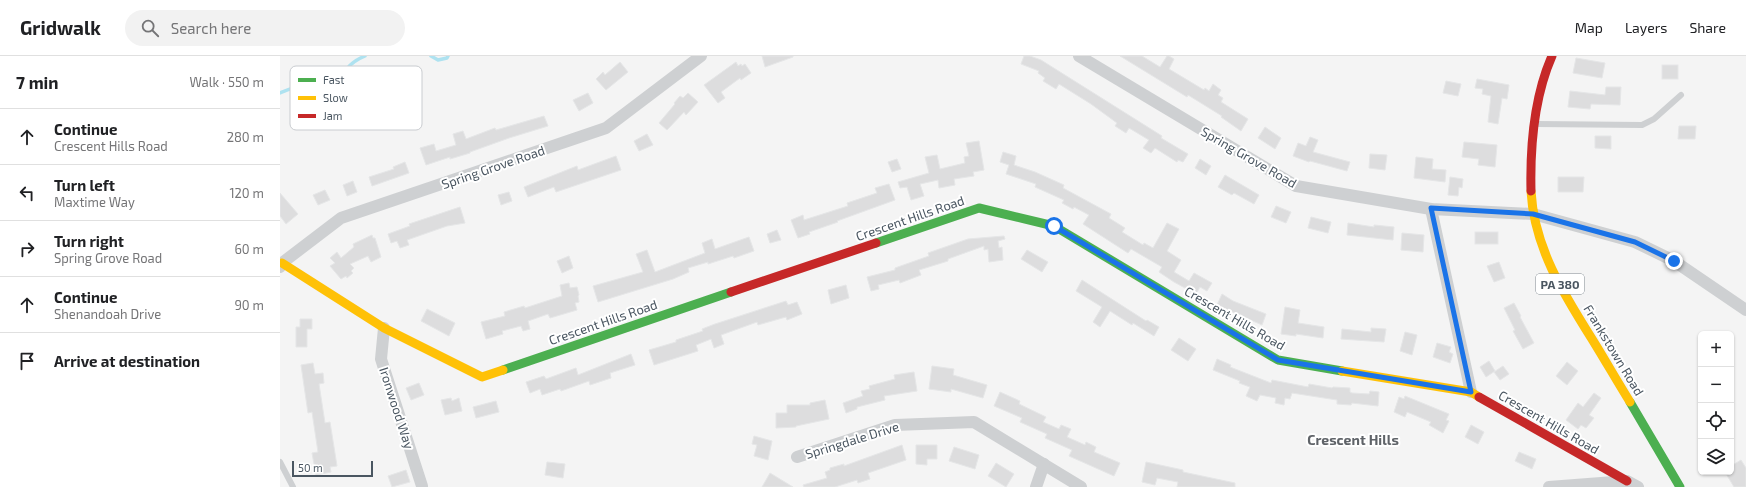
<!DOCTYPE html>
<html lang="en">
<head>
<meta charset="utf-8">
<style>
  :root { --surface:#fff; --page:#f2f2f2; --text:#202124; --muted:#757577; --line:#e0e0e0 }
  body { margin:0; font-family:"Exo 2",sans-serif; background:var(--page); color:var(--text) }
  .controls { position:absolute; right:12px; bottom:12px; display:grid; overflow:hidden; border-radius:6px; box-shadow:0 1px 3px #0004 }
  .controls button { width:36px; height:36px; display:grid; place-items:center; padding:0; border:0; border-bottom:1px solid var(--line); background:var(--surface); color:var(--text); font:20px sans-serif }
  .scale { position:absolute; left:12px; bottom:10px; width:81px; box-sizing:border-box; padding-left:4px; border:2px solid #4a5661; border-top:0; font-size:11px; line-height:14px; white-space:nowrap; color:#4a5661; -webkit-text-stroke:3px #fff; paint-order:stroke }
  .stop { position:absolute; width:12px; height:12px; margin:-9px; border:3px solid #1a73e8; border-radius:50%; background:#fff }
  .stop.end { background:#1a73e8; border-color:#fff; box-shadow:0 1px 4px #0008 }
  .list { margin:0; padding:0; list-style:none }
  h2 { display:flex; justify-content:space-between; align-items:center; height:52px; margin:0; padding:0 16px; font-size:17px }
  h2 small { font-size:13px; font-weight:400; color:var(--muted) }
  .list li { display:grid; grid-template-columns:26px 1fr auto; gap:12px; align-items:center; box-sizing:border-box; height:56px; padding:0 16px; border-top:1px solid var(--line) }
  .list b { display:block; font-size:15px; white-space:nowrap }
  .list p { margin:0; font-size:13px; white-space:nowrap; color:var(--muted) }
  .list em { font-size:13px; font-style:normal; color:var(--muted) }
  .icon { flex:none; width:22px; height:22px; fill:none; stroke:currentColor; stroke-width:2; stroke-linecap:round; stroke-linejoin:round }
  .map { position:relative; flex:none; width:1466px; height:431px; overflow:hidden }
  header { display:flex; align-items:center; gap:24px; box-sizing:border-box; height:56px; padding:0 20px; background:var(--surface); border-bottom:1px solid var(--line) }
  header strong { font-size:19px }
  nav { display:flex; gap:22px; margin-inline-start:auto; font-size:14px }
  .search { width:280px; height:36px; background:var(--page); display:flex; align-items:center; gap:10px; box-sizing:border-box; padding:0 14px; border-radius:22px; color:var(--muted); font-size:15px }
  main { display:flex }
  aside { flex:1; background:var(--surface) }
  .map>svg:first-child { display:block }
</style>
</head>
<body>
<header>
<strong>Gridwalk</strong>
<div class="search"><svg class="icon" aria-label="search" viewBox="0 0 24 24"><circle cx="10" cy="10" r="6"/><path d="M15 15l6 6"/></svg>Search here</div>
<nav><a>Map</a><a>Layers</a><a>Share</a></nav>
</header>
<main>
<aside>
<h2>7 min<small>Walk · 550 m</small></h2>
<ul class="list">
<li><svg class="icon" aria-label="ahead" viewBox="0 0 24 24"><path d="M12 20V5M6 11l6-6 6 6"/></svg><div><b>Continue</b><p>Crescent Hills Road</p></div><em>280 m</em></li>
<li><svg class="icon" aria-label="left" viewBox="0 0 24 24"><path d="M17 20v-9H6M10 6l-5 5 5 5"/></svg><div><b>Turn left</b><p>Maxtime Way</p></div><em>120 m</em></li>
<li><svg class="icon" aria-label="right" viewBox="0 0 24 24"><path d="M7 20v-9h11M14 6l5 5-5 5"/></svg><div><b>Turn right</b><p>Spring Grove Road</p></div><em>60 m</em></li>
<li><svg class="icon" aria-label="ahead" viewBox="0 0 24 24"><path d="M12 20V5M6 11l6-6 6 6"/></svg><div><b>Continue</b><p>Shenandoah Drive</p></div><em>90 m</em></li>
<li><svg class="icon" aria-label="arrive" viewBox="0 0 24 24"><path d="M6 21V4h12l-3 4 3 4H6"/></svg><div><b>Arrive at destination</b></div></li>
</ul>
</aside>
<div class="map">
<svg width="1466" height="431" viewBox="0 0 1466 431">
  <rect width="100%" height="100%" fill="#f4f4f4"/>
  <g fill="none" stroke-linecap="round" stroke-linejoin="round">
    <g stroke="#aee2f0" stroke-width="3.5">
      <path d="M151 0 158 4 167 2 168 0"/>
      <path d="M0 37 15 31 37 35H57C62 17 68 7 85 0"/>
    </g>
  </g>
  <g fill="#ddddde" stroke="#e5e6e7">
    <path d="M482 0H513V1L485 11Z"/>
    <path d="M744 0H750L761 4 882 80 881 82 908 98 903 106 898 104 897 106 875 92 871 97 863 92 869 84 849 72 846 77 835 70 837 67 811 48 779 28 776 33 763 25 765 22 758 17 759 15 741 8Z"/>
    <path d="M840 0H862L880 11 887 0H889L894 3 889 13 924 34 925 32 929 35 933 28 941 34 938 39 943 42 941 46 968 63 961 75 941 61 942 60 908 39 907 41Z"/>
    <path d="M1296 2 1325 7 1322 22 1293 17Z"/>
    <path d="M340 6 348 16 326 34 316 23 323 16 325 19Z"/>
    <path d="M456 6 458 10 461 8 462 10 465 8 471 17 461 24 460 22 441 36 445 42 438 47 424 29Z"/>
    <rect x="1382" y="9" width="16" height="14"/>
    <path d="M1197 23 1229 29 1227 43 1222 42 1218 68 1208 66 1211 40 1202 38 1203 33 1195 32Z"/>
    <path d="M1166 25 1181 28 1178 40 1163 37Z"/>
    <path d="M1326 31H1341L1340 49 1311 48 1310 53 1288 51 1290 35 1325 39Z"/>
    <path d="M308 37 313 47 299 55 293 44Z"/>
    <path d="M408 37 418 46 406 59 404 56 387 74 379 67 395 48 394 47 400 40 403 42Z"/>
    <path d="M264 60 268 70 229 82 190 96V97L170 103V101L146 109 140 92 154 88 156 95 176 89 173 78 183 75 186 83 215 72 216 74Z"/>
    <path d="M1399 70H1416L1415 83H1398Z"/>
    <path d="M985 71 1001 82 995 93 978 82Z"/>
    <path d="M367 78 373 89 359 95 354 85Z"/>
    <path d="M1315 80H1331V93L1315 92Z"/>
    <path d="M1030 81 1038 84 1033 96 1070 106 1067 115 1030 105 1029 106 1013 100 1018 87 1026 90Z"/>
    <path d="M699 85 704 114 693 116 694 120 674 123 675 129 659 132 658 124 640 128 644 140 631 144 627 131 620 132 618 126 649 117 645 101 657 99 660 113 685 107 684 101 689 100 686 87Z"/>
    <path d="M1184 86 1217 89 1215 111 1198 109 1199 103 1182 101Z"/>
    <path d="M723 96 736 100 734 109 755 116 784 129 783 132 831 158 829 162 845 172 842 176 863 189 864 187 873 192 887 167 899 173 887 195 901 204 894 216 909 225 914 217 932 227 927 235 920 231 916 238 894 226 879 216 882 211 851 193 848 197 803 168 809 159 794 151 793 153 782 147 784 144 755 131 756 128 726 118 729 109 720 106Z"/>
    <path d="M1090 98 1107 99 1105 114 1089 112Z"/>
    <path d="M336 100 341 114 276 136 274 131 248 141 244 131 297 110 298 114Z"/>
    <path d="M1136 101 1153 103 1152 113 1166 114 1165 126 1134 122Z"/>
    <path d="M617 103 621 113 612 116 608 106Z"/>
    <path d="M920 103 931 110 926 119 915 112Z"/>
    <path d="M125 106 129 117 92 130 89 121 114 113 113 111Z"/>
    <path d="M945 119 979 139 974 148 954 137 952 139 938 131Z"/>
    <path d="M1170 121 1183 123 1182 132 1179 131 1178 140 1168 139Z"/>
    <path d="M1278 121H1304L1303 136H1278Z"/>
    <path d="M73 125 77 136 67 140 63 129Z"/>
    <path d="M609 128 615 144 557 165 558 166 529 176 530 178 518 182 511 164 523 159 524 164 568 150 567 147 597 137 595 132Z"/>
    <path d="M45 134 50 144 38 149 33 139Z"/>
    <path d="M229 136 232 145 221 149 218 139Z"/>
    <path d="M0 137 18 158 6 168 0 160Z"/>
    <path d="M996 150 1011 156 1006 167 991 161Z"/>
    <path d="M180 151 185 167 167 170 127 184 129 189 120 192 117 185 111 187 108 178 130 170 129 168Z"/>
    <path d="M1031 161 1051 166 1048 177 1028 172Z"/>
    <path d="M1068 167 1094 171V169L1114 171 1113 184 1067 179Z"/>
    <path d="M497 174 501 184 490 187 487 178Z"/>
    <rect x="1195" y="176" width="23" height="12"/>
    <path d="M1122 177 1144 179 1143 196 1121 194Z"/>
    <path d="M92 179 93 182H95L101 201 91 206 88 200 70 208 74 212 71 215 73 217 67 222 66 220 61 223 50 210 55 207 50 202 57 196 61 202 74 191 73 188Z"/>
    <path d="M724 180 725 183 718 185 719 192 722 191 723 204 709 206 708 193 704 194V190L668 203V205L639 214 641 219 620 227 619 224 598 229 599 233 591 235 587 221 615 214V212L649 200 648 197 688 183Z"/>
    <path d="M469 181 474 195 454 202 453 200 428 208V206L408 212 409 216 393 223 318 246 313 230 363 216 356 198 367 194 375 216 425 197 422 187 432 183 435 193Z"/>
    <path d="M747 194 768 206 762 216 741 203Z"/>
    <path d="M289 200 293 212 282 217 277 205Z"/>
    <path d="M1219 206 1225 222 1214 226 1207 210Z"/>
    <path d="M802 224 866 265 867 264 879 271 874 280 853 267 852 269 830 255 820 271 813 266 822 251 796 235Z"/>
    <path d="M289 227 290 232 297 231 299 239 298 240 299 246 295 247 297 254 270 262 268 258 248 265 250 273 243 275 241 270 222 275 223 278 206 283 201 266 225 260 224 256 244 250 245 252 282 240 280 229Z"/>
    <path d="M566 229 569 242 551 248 548 234Z"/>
    <path d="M942 238 953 245 986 258 982 269 937 249Z"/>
    <path d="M506 245 508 249 517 246 522 258 507 264 506 261 478 269 477 266 441 279 444 288 434 292 431 283 416 289 418 295 374 309 369 294 396 286V284L423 275 422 273 435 268Z"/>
    <path d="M1234 247 1241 260 1240 261 1254 287 1243 293 1233 275 1235 274 1224 252Z"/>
    <path d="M1005 251 1020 254 1018 267 1044 271 1043 282 1016 278V280L1001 278Z"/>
    <path d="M147 253 175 267 169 280 141 265Z"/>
    <path d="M20 263H32V273H27V291H16V271H20Z"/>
    <path d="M1091 272 1106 273 1104 286 1061 283 1062 273 1091 276Z"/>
    <path d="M1125 276 1137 279 1132 299 1120 295Z"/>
    <path d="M899 282 916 293 908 305 891 294Z"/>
    <path d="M1157 287 1171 291 1169 296 1173 298 1170 307 1153 301Z"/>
    <path d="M351 298 355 309 330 317 331 322 310 329 309 325 281 335 280 333 262 339 260 333 250 337 246 326 264 320 266 323 296 312 298 319Z"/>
    <path d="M937 303 951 309 950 311 991 327 992 324 1028 331 1029 328 1052 332 1053 331 1070 332V336L1072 337 1089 338 1090 335 1099 336 1098 350 1072 347 1071 349 1057 348V344L1012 337 1010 343 1005 342 1004 349 995 347 996 342 980 339 977 345 966 340 970 331 959 327 960 325 933 314Z"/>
    <path d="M1209 305 1215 315 1206 321 1200 311Z"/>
    <path d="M1287 306 1298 315 1287 329 1276 320Z"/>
    <path d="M33 307 35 318 43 317 44 327 39 328 45 367 50 366 57 410 50 411 51 416 36 419 32 397 38 396 32 356 28 357 21 309Z"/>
    <path d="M652 310 674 313 673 319 707 329 703 342 671 333V336L649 333Z"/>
    <path d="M1223 310 1229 318 1220 324 1214 316Z"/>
    <path d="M634 316 637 335 604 340 605 344 577 351V353L566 357 563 347 583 340 581 335 590 333 589 330 615 323 614 319Z"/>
    <path d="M139 327 144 339 131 344 126 332Z"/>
    <path d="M720 336 740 345 739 348 766 361 763 366 779 373 781 369 791 373 787 381 805 389 806 386 816 391 814 396 840 407 834 420 789 400 792 394 765 382 767 378 740 366 742 362 714 350Z"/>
    <path d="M1314 337 1321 342 1309 359 1314 362 1306 372 1301 369 1298 373 1286 364 1298 347 1303 351Z"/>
    <path d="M1125 340 1169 358 1166 364 1169 365 1163 377 1149 369 1151 366 1127 356 1125 361 1114 356 1119 341 1124 343Z"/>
    <path d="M171 342 172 345 179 342 182 355 165 359 161 344Z"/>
    <path d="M545 344 549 363 516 370V371L496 372V357H507V349H530V347Z"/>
    <path d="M216 345 219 356 196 362 193 351Z"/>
    <path d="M1191 369 1204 376 1198 388 1185 381Z"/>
    <path d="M474 380 492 385 488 404 474 400 477 389 472 388Z"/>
    <path d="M622 389 626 404 588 417 590 423 578 427 577 424 555 431H524L523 429 547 422 545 416 550 414V412L564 408V410Z"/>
    <path d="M636 389H657V403H647V409L636 408Z"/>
    <path d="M674 391 699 399 695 413 669 405Z"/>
    <path d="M1239 396 1256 403 1252 413 1235 405Z"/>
    <path d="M1461 404 1466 412V431H1454L1445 416H1451V410Z"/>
    <path d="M267 406 285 408 283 422 265 419Z"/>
    <path d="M866 406 903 414V416L955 427V431H897L898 426 877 422 875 429 862 426Z"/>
    <path d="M716 407 734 418 726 431 708 420Z"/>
    <path d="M126 414 130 426 112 431 108 420Z"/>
    <path d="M490 417 513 431H482Z"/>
  </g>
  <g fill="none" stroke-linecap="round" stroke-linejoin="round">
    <g stroke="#ced0d2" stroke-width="6">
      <path d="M1257 68 1362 69 1374 63 1401 39"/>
      <path d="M0 406 13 431"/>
    </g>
    <g stroke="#ced0d2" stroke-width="12">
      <path d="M799 0 1016 130 1151 153 1253 158 1355 186 1394 205 1466 254"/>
      <path d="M1151 153 1191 336"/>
      <path d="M0 211 2 207 61 162 326 72 421 0"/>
      <path d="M104 272 101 303 142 430"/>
      <path d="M517 401 615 369 694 366 801 431"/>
      <path d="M756 431 764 408"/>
      <path d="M1269 431 1347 425 1358 431"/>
    </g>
    <g stroke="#4caf50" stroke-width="9">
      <path d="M596 187 699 152 774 170 998 304 1062 315"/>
      <path d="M223 314 451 236"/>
      <path d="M1350 346 1400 431"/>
    </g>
    <g stroke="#ffc107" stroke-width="9">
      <path d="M1251 135C1254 191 1283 237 1312 283 1325 304 1337 325 1350 346"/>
      <path d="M2 207 104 272 202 321 223 314"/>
      <path d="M1062 315 1191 336 1199 341"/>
    </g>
    <g stroke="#c62828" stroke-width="9">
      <path d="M1251 135C1250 91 1254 41 1272 0"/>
      <path d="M451 236 596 187"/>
      <path d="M1199 341 1347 425"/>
    </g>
  </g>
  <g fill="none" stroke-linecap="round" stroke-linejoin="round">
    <path stroke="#1a73e8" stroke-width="5" d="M774 170 998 304 1191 336 1151 152 1253 158 1355 186 1394 205"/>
  </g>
  <g text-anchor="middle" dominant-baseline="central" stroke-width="4" stroke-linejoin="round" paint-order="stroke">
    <rect fill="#fff" stroke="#808990" stroke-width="1" x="1256" y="218" width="48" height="20" rx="3"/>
    <g font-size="12" font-weight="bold" fill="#4a5661">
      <text x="1280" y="228">PA 380</text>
    </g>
    <g font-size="13" fill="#4a5661" stroke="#fff">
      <text transform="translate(969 101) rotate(30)">Spring Grove Road</text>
      <text transform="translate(213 111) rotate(-19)">Spring Grove Road</text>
      <text transform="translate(630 162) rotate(-19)">Crescent Hills Road</text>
      <text transform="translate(955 262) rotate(30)">Crescent Hills Road</text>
      <text transform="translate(323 266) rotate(-19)">Crescent Hills Road</text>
      <text transform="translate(1334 294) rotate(59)">Frankstown Road</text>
      <text transform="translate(117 352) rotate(72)">Ironwood Way</text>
      <text transform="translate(1269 366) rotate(30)">Crescent Hills Road</text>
      <text transform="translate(572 384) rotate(-17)">Springdale Drive</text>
    </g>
    <g font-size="14" font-weight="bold" fill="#5f6368" stroke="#fff">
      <text x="1073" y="383">Crescent Hills</text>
    </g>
  </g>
  <rect x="10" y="10" width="132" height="64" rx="6" fill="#fff" stroke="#c9ccd0" stroke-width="1"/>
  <rect x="18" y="22" width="18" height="4" fill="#4caf50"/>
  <rect x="18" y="40" width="18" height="4" fill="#ffc107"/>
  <rect x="18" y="58" width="18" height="4" fill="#c62828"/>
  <g font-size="11" fill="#4a5661">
    <text x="43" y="28">Fast</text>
    <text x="43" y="46">Slow</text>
    <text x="43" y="64">Jam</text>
  </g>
</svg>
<div class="controls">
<button>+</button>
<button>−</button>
<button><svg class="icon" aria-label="locate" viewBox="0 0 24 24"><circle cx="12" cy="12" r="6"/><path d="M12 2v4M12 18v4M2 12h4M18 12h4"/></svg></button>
<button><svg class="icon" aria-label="layers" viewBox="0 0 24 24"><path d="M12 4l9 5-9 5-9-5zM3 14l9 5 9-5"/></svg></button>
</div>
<div class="scale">50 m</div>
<div class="stop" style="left:774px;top:170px"></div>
<div class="stop end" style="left:1394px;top:205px"></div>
</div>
</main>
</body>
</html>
